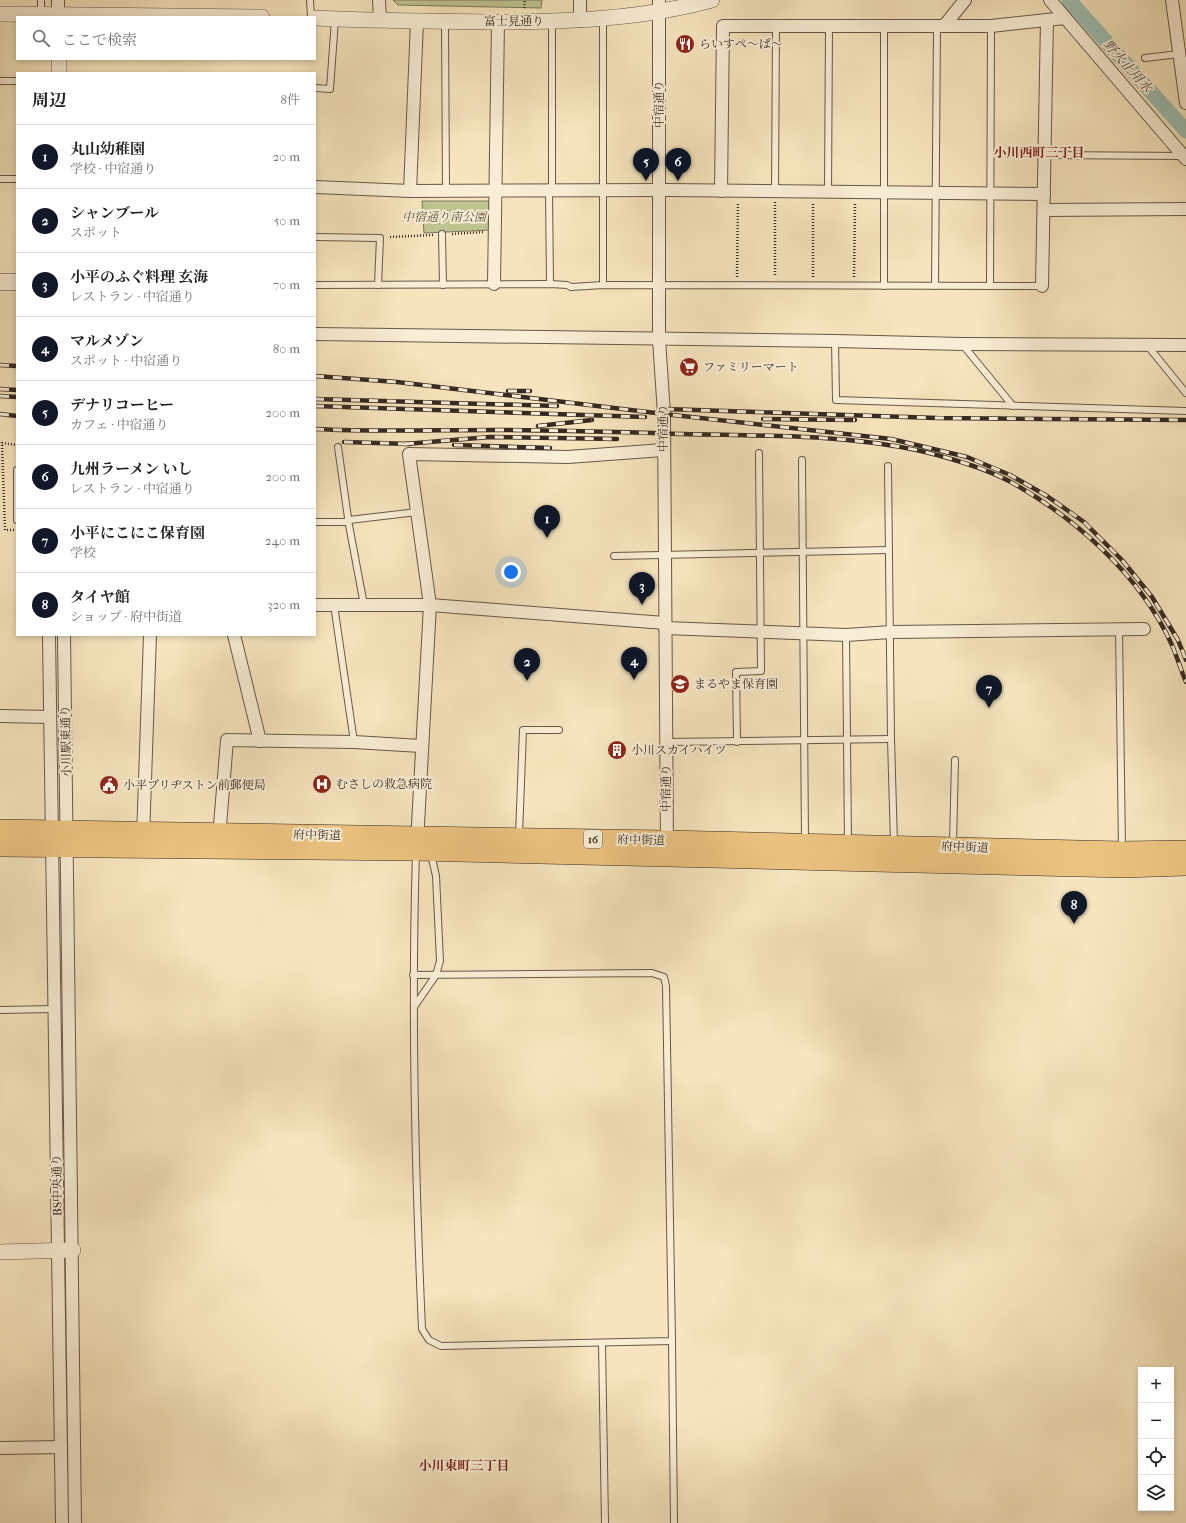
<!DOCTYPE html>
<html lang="ja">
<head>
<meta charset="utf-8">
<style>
  :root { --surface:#fff; --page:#f2f2f2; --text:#222; --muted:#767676; --line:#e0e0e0; --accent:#111827 }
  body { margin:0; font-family:"IM FELL French Canon","Noto Serif JP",serif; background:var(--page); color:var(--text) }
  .controls { position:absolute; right:12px; bottom:12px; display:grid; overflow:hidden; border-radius:0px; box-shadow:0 2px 6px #0003 }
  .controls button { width:36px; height:36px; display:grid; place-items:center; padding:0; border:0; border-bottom:1px solid var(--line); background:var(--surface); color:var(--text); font:20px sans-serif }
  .you { position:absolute; left:511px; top:572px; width:14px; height:14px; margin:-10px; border:3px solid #fff; border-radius:50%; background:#1a73e8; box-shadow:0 0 0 6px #1a73e833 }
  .badge { display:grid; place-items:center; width:26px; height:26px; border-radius:50%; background:var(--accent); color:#fff; font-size:13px; font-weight:700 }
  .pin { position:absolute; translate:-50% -33px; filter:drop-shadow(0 1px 2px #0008) }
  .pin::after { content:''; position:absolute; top:21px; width:14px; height:12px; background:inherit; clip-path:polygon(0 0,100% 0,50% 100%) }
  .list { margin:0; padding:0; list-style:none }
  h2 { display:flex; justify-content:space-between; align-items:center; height:52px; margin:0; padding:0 16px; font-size:17px }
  h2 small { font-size:13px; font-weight:400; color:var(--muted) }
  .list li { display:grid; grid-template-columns:26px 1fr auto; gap:12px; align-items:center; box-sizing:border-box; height:64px; padding:0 16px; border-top:1px solid var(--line) }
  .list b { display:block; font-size:15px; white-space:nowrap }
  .list p { margin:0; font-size:13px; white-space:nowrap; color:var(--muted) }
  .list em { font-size:13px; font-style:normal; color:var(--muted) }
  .icon { flex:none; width:22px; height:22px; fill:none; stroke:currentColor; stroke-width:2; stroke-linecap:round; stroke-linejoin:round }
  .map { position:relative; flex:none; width:1186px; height:1523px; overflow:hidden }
  .search { position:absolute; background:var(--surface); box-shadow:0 2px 6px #0003; left:16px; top:16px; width:300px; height:44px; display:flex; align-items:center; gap:10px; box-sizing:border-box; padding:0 14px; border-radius:0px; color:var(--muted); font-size:15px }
  .panel { position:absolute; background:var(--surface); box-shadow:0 2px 6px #0003; left:16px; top:72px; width:300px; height:564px; border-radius:0px }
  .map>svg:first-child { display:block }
</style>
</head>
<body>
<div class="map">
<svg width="1186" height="1523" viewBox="0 0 1186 1523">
  <rect width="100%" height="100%" fill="#f6e5be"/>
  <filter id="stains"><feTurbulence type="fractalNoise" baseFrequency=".005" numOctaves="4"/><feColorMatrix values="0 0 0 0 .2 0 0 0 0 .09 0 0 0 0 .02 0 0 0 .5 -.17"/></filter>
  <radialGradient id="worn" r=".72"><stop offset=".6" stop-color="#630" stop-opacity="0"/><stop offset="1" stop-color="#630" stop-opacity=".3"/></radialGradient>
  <g fill="#bec490" stroke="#7a7658">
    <path d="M393 0H542L541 8 398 5Z"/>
    <path d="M422 201H490V230L424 233Z"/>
  </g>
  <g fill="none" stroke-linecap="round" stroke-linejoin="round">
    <path stroke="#9dbfb4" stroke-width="15" d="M1069 0 1186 131"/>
    <defs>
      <g id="service">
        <path d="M310 0 311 17"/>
        <path d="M41 14V0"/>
        <path d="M445 22 446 191"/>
        <path d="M884 25V286"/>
        <path d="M1145 58 1179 54"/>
        <path d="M0 81H17"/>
        <path d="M315 88 330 89 335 20"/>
        <path d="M1045 155 1183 156"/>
        <path d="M0 179H17"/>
        <path d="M775 191 776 26"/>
        <path d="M828 192 829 26"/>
        <path d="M442 234 443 285"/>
        <path d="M315 237 380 238 378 285"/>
        <path d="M550 284 549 191 552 184V22"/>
        <path d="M315 285 550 284 567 285 571 287 603 285 1042 286"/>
        <path d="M603 285V19"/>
        <path d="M935 286 937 26"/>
        <path d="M990 286 991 26"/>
        <path d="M835 341 836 400 1186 411"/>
        <path d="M962 344 1013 406"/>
        <path d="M1147 345 1186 393"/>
        <path d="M338 447 349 525 364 605"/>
        <path d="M802 460 805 842"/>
        <path d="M888 466 891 739 894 844"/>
        <path d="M17 470V520"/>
        <path d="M315 522H345L349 520 417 512"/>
        <path d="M614 556 888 550"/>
        <path d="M334 605 354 742"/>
        <path d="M1119 629 1122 850"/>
        <path d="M846 635 848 843"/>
        <path d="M666 742 891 739"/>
        <path d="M737 742 736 672 761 671 759 453"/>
        <path d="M519 835 523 730H559"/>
        <path d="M953 844 955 760"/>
        <path d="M413 975 652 973 664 977 666 986 672 1341 441 1346 429 1340 422 1329C415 1171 411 1011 416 853"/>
        <path d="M414 1007 436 975 440 961 436 876 431 854"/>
        <path d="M0 1010 55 1009"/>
        <path d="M672 1341 674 1523"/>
        <path d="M602 1343 605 1523"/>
      </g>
      <g id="minor">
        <path d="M379 0 380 20"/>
        <path d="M659 0V339L664 414 667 847"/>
        <path d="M1050 0 1186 159"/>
        <path d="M1172 0 1186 103"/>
        <path d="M58 14V0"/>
        <path d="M580 21V0"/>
        <path d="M944 26 965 0"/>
        <path d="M315 187 410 191 668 190 1044 194"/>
        <path d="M410 191 417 21"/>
        <path d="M721 191 723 26H991L1065 18"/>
        <path d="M1044 210 1186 209"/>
        <path d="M494 284 498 22"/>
        <path d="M1042 286 1047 20"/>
        <path d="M315 334 835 341 962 344 1186 345"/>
        <path d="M315 605H430L665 623"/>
        <path d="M665 628 846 635 891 632 1144 629"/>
        <path d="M49 635 62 1523"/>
        <path d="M64 635 75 1523"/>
        <path d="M234 635 260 741"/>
        <path d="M0 716 50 717"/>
        <path d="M143 838 150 635"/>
        <path d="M219 838 227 740 354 742 421 746"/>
        <path d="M417 843 430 605 409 454 568 457 663 450"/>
        <path d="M0 1448 61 1447"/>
      </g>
      <g id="tertiary">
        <path d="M0 14 262 17"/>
        <path d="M315 18C372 21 429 21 485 22 562 22 638 20 712 0"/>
        <path d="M59 73V59"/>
        <path d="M0 1252 73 1250"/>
      </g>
      <path id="secondary" d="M0 282H17"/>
      <g id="primary">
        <path d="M0 829 667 840 1122 851 1186 850"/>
        <path d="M0 847 416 851 1124 868 1186 866"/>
      </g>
    </defs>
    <use href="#service" stroke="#665848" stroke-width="8"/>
    <use href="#minor" stroke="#665848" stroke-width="14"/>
    <use href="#tertiary" stroke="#665848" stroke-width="16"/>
    <use href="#secondary" stroke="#362921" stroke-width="18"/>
    <use href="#primary" stroke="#362921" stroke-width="20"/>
    <g stroke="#362921" stroke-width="2.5" stroke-dasharray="1 2" stroke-linecap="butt">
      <path d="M524 8 525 0"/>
      <path d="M775 202V277"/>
      <path d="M452 234 483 232"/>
      <path d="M390 237 433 235"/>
      <path d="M737 277 738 202"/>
      <path d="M813 277V204"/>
      <path d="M854 277 855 204"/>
      <path d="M14 530H5L2 443 17 445"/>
    </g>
    <use href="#service" stroke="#f9eed5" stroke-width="6"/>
    <use href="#minor" stroke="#f9eed5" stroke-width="12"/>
    <use href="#tertiary" stroke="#f9eed5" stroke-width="15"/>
    <use href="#secondary" stroke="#f9eed5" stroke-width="17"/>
    <use href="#primary" stroke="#ebc27f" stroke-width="19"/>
    <defs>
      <g id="rail">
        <path d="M0 365 17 366"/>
        <path d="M315 376 397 382 664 414 891 439 967 457 1010 475 1047 496 1084 522 1122 560 1152 597 1178 640 1186 660"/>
        <path d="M0 389 17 390"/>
        <path d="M508 391H530"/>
        <path d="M0 396 17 397"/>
        <path d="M315 399 557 406"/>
        <path d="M315 406 645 417"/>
        <path d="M665 409 937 418 1186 420"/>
        <path d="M0 414 17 416"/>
        <path d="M763 419 855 420"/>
        <path d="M538 426 592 420"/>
        <path d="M315 429C374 432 432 430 491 430 555 430 618 432 682 434 762 436 843 434 921 451 950 458 982 467 1009 481 1076 518 1140 575 1172 645 1177 657 1181 670 1186 682"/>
        <path d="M344 442 410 444"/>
        <path d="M405 444 490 437 617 439"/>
        <path d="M454 445 550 448"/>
      </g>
    </defs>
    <use href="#rail" stroke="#362921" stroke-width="4.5"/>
    <use href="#rail" stroke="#f9eed5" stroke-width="3" stroke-dasharray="9" stroke-linecap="butt"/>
  </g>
  <defs>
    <symbol id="restaurant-disc" viewBox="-11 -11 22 22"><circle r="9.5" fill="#8f2418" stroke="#f9eed5"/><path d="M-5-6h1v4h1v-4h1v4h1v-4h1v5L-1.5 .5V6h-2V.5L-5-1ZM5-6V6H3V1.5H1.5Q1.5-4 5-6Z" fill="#fff"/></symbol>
    <symbol id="supermarket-disc" viewBox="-11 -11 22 22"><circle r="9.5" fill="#8f2418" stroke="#f9eed5"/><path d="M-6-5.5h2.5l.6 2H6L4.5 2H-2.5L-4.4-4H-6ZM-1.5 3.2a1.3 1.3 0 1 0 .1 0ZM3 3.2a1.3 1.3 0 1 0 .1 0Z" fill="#fff"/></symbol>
    <symbol id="school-disc" viewBox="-11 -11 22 22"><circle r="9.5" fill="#8f2418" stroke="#f9eed5"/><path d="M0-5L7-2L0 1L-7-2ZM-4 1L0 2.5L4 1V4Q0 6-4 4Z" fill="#fff"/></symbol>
    <symbol id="building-disc" viewBox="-11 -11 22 22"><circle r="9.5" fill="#8f2418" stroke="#f9eed5"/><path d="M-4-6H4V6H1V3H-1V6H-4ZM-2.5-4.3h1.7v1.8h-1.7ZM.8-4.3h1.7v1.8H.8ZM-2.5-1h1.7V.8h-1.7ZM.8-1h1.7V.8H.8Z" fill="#fff"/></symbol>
    <symbol id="hospital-disc" viewBox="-11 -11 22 22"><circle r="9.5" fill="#8f2418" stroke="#f9eed5"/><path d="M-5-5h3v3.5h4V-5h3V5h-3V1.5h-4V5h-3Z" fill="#fff"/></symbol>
    <symbol id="civic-disc" viewBox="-11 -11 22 22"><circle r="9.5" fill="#8f2418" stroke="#f9eed5"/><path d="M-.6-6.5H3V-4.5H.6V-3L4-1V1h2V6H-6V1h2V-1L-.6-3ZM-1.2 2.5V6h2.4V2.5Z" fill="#fff"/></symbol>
  </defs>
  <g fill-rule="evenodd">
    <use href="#restaurant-disc" x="674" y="33" width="22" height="22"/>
    <use href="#supermarket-disc" x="678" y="356" width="22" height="22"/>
    <use href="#school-disc" x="669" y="673" width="22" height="22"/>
    <use href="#building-disc" x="606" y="739" width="22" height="22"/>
    <use href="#hospital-disc" x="311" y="773" width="22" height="22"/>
    <use href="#civic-disc" x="98" y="774" width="22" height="22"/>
  </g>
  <g text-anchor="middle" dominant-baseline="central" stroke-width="4" stroke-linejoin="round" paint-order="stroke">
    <rect fill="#f9eed5" stroke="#706457" stroke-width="1" x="584" y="830" width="18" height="18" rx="3"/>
    <g font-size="11" font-weight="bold" fill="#362921">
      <text x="593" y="839">16</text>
    </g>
    <g font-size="12" fill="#362921" stroke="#f9eed5">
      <text x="514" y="21">富士見通り</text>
      <text transform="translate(659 104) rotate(-90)">中宿通り</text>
      <text transform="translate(663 428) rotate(-90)">中宿通り</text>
      <text transform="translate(66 741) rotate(-91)">小川駅東通り</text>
      <text transform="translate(666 788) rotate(-90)">中宿通り</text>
      <text transform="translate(317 835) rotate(1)">府中街道</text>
      <text transform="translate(641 840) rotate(1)">府中街道</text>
      <text transform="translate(965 847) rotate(2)">府中街道</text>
      <text transform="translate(57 1185) rotate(-91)">BS中央通り</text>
    </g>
    <g font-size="12" fill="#362921" stroke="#f9eed5" text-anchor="start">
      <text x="699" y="44">らいすぺ～ぱ～</text>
      <text x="703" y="367">ファミリーマート</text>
      <text x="694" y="684">まるやま保育園</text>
      <text x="631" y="750">小川スカイハイツ</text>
      <text x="336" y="784">むさしの救急病院</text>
      <text x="123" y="785">小平ブリヂストン前郵便局</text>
    </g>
    <g font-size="12" font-style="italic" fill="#58503d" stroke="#f9eed5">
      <text x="444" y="217">中宿通り南公園</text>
    </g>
    <g font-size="13" font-style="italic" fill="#504e46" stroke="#f9eed5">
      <text transform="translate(1128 66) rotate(48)">野火止用水</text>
    </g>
    <g font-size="13" font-weight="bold" fill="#7a1f14" stroke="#f9eed5">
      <text x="1039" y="152">小川西町三丁目</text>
      <text x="464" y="1465">小川東町三丁目</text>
    </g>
  </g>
  <rect width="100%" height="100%" filter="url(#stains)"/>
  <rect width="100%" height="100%" fill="url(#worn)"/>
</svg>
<div class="controls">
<button>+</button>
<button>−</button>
<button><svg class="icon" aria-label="locate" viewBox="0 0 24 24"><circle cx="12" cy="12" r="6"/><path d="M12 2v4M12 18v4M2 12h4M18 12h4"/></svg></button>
<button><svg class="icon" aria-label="layers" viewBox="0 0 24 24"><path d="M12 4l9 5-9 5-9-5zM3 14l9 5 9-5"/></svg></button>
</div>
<div class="you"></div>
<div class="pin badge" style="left:547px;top:538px">1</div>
<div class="pin badge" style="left:527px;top:681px">2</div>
<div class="pin badge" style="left:642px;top:605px">3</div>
<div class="pin badge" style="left:634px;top:680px">4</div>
<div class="pin badge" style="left:646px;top:181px">5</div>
<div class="pin badge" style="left:678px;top:181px">6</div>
<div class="pin badge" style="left:989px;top:708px">7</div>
<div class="pin badge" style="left:1074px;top:924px">8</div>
<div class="search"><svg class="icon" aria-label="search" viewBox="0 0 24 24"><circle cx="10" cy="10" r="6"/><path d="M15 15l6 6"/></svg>ここで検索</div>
<section class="panel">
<h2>周辺<small>8件</small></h2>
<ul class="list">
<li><span class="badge">1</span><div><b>丸山幼稚園</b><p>学校 · 中宿通り</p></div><em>20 m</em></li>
<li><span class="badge">2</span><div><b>シャンブール</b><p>スポット</p></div><em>50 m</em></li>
<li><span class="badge">3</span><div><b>小平のふぐ料理 玄海</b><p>レストラン · 中宿通り</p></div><em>70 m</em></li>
<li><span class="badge">4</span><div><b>マルメゾン</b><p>スポット · 中宿通り</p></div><em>80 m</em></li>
<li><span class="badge">5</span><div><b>デナリコーヒー</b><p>カフェ · 中宿通り</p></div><em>200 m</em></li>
<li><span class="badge">6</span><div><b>九州ラーメン いし</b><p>レストラン · 中宿通り</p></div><em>200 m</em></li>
<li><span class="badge">7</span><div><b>小平にこにこ保育園</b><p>学校</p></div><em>240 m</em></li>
<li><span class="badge">8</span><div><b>タイヤ館</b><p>ショップ · 府中街道</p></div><em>320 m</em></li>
</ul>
</section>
</div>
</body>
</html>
